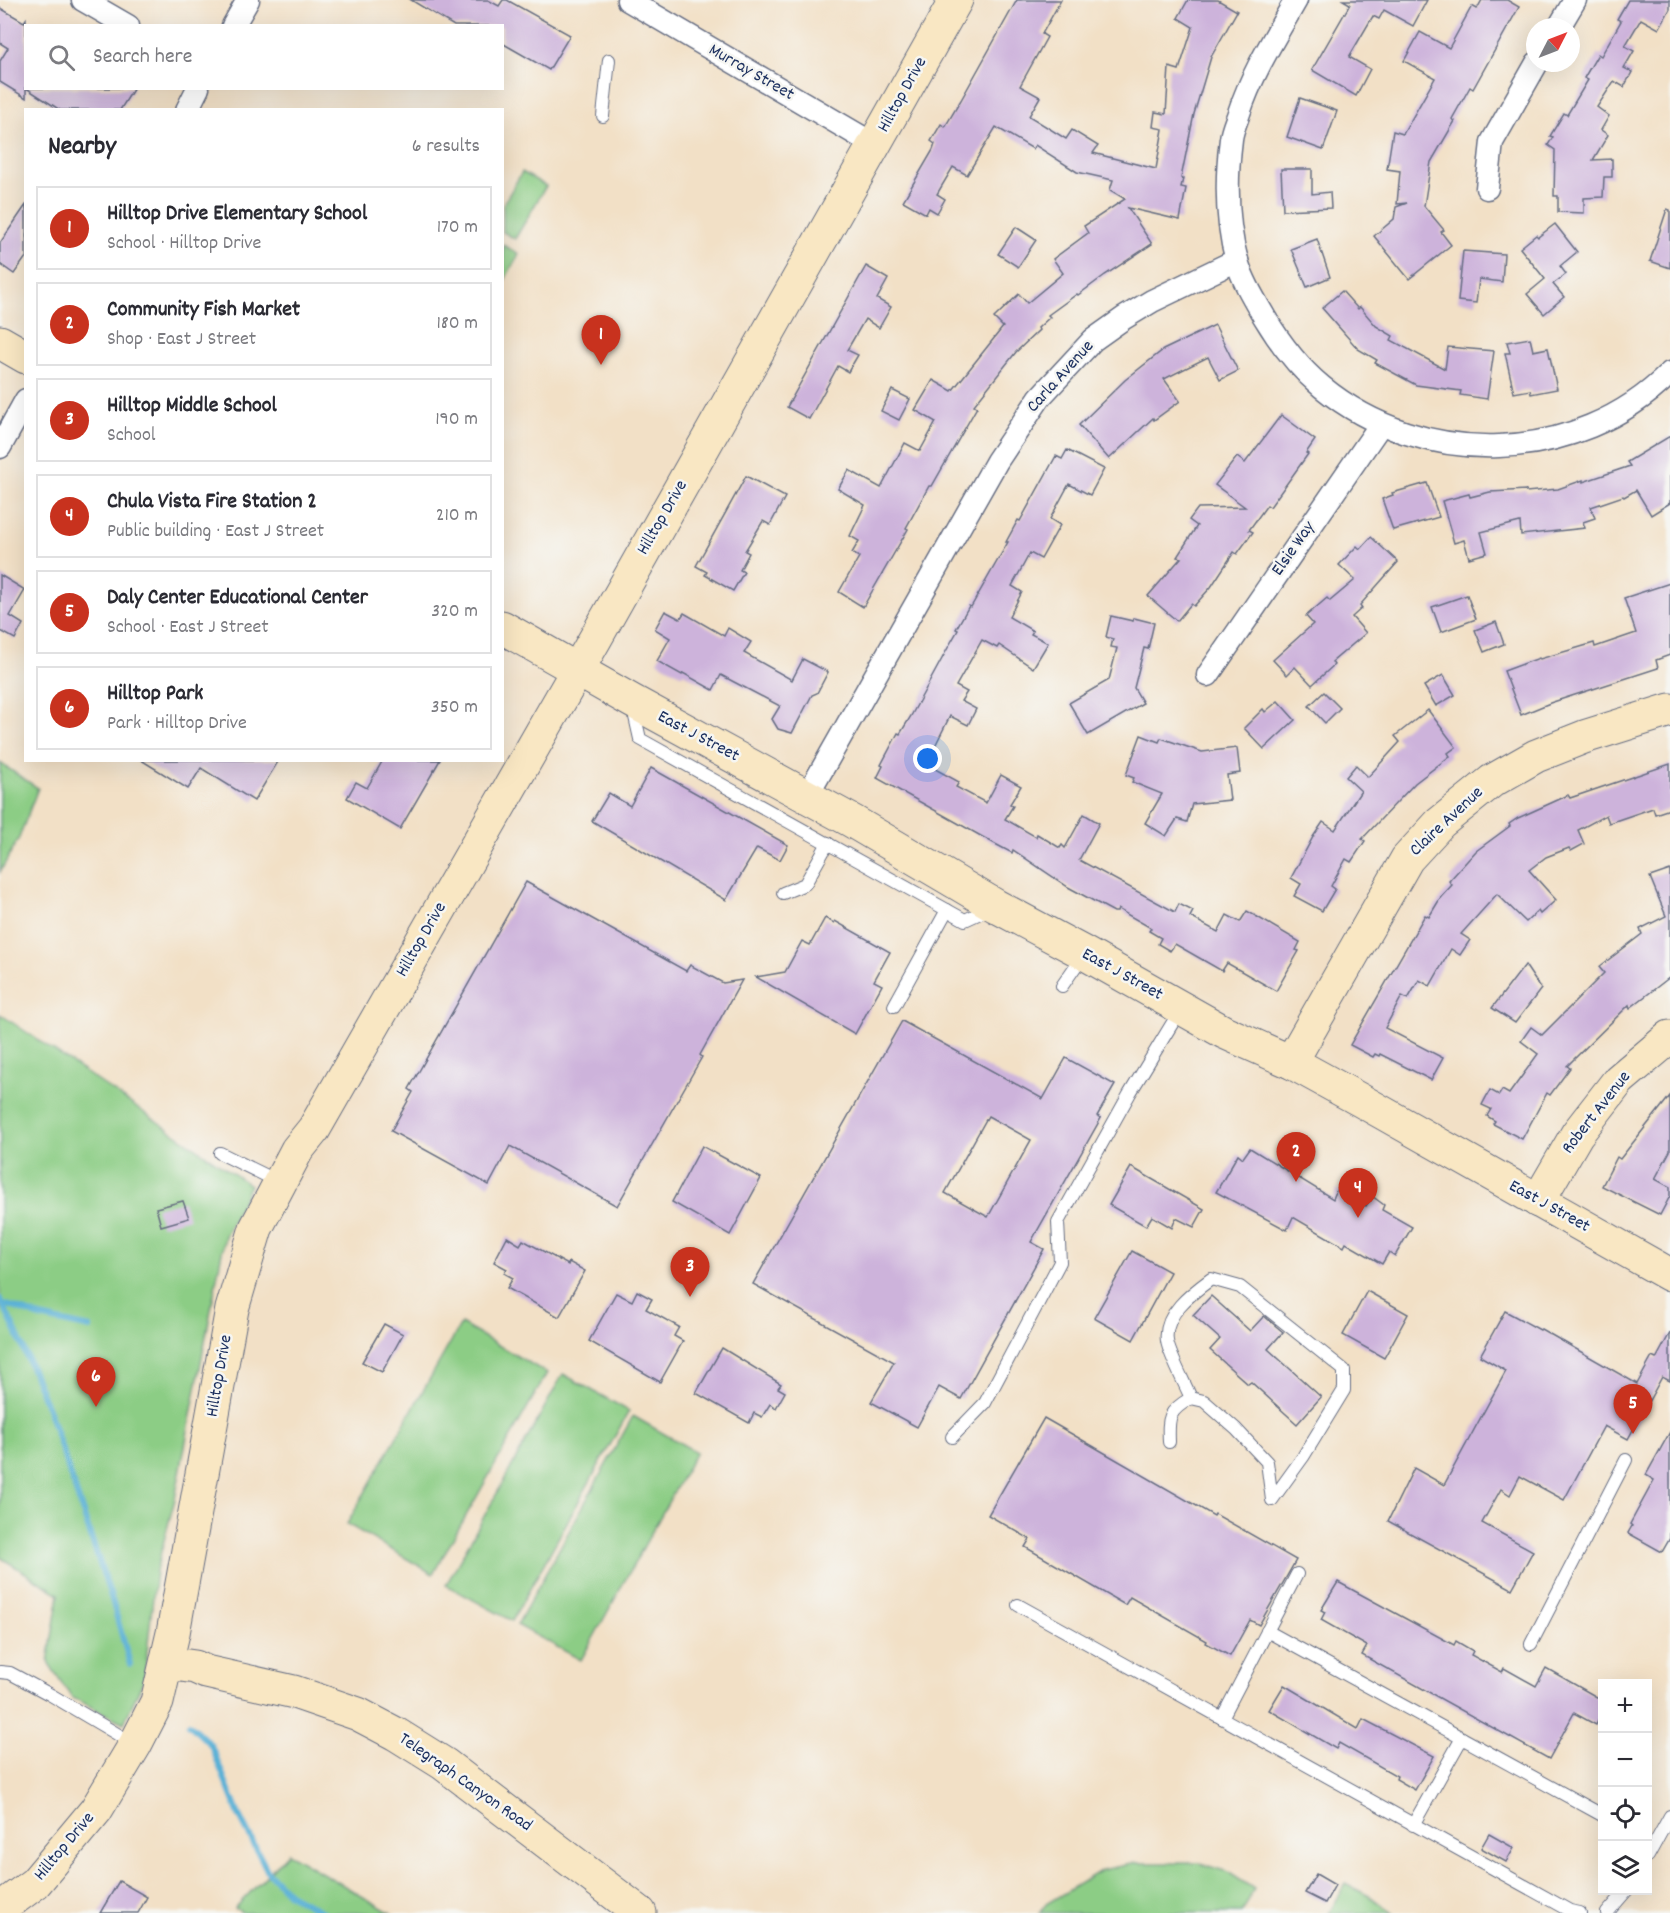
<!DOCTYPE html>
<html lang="en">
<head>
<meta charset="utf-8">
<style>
  :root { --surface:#fff; --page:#f2f2f3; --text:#2b2b33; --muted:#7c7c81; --line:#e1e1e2; --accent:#c8321e }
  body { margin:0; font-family:Dekko,sans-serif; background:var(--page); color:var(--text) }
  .controls { position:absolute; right:18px; bottom:18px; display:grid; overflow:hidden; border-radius:0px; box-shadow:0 6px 24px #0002 }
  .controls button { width:54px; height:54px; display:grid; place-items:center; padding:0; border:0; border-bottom:2px solid var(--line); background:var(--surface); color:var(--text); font:30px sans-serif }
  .compass { position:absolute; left:1526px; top:18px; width:54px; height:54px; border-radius:50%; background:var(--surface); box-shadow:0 6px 24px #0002; rotate:48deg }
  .you { position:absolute; left:928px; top:759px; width:21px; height:21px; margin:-15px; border:4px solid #fff; border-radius:50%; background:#1a73e8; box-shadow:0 0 0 9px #1a73e833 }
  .badge { display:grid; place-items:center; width:39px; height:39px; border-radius:50%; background:var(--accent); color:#fff; font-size:20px; font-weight:700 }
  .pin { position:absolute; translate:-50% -50px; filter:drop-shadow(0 2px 3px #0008) }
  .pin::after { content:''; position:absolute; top:32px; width:21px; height:18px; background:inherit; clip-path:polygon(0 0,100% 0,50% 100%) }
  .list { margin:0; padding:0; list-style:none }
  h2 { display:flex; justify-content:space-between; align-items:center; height:78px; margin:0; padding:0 24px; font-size:26px }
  h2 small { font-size:20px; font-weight:400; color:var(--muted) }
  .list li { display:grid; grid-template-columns:39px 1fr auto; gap:18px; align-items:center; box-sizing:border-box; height:84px; margin:0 12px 12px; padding:0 12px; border:2px solid var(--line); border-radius:0px }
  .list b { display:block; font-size:22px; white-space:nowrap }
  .list p { margin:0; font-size:20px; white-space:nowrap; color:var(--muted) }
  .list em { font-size:20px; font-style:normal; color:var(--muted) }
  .icon { flex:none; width:33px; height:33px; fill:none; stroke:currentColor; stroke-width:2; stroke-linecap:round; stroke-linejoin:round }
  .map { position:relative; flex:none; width:1670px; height:1913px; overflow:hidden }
  .search { position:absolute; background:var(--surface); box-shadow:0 6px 24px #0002; left:24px; top:24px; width:480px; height:66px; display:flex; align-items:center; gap:15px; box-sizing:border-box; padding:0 21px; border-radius:0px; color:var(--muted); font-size:22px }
  .panel { position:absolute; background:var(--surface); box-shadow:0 6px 24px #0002; left:24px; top:108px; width:480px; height:654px; border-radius:0px }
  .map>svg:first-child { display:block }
</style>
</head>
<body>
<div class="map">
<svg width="1670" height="1913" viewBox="0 0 1670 1913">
  <rect width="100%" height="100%" fill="#f6f6f2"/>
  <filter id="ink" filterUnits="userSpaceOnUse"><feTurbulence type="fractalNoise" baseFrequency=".0167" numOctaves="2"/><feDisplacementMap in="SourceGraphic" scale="12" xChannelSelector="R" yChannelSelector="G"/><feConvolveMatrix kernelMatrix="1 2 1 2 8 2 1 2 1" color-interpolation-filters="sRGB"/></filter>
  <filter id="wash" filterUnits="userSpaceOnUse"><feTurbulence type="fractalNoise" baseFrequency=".008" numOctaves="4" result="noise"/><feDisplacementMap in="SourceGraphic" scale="24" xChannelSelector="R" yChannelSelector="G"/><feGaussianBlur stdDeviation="1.35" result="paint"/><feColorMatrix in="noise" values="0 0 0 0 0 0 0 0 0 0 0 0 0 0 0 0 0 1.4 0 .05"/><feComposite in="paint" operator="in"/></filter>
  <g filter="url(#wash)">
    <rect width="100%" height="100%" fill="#f2e0c6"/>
    <g fill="#8ccd85" stroke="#547e72" stroke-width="1.5">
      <path d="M522 172 546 186 515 239 503 232V205Z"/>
      <path d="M503 245 519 254 503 283Z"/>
      <path d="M0 763 38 788 19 838 0 872Z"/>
      <path d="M0 1014 250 1185 225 1236 175 1499 156 1571 144 1679 124 1723 71 1697 48 1662 59 1594 0 1557Z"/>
      <path d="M461 1324 547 1373 433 1574 347 1524Z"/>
      <path d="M563 1374 629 1411 512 1621 446 1585Z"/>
      <path d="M633 1416 696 1452 581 1660 517 1625Z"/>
      <path d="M288 1853 391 1913H243L235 1908Z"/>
      <path d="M1136 1863H1199L1228 1872 1254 1889 1242 1913H1039L1046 1904 1102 1870Z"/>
      <path d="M1346 1884 1371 1897 1392 1913H1329Z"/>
    </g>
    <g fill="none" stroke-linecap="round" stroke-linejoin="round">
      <g stroke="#59b0d6" stroke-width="6">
        <path d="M0 1299 19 1338 49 1411 112 1600 130 1664"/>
        <path d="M2 1303 40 1317 90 1328"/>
        <path d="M189 1724 211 1745 239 1815 268 1872 289 1894 324 1913"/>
      </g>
    </g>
    <g id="blocks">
      <g fill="#cdb3db" fill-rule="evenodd">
        <path d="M411 0H488L499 6 503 0H507L570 35 549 70 502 43V26H454Z"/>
        <path d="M1017 0H1061L1042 34 1047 37 1020 86 1040 97 1029 116 1066 139 1072 130 1098 146 1093 153 1156 169 1163 129 1153 127 1155 112 1166 114 1169 67 1179 70 1193 27 1178 18 1188 0H1218L1237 11 1211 57 1194 114 1181 178 1183 179 1181 187 1186 188 1180 220 1128 208 1152 244 1105 275 1078 295 1077 294 1048 315 1050 317 1038 328 1039 330 1016 352 974 405 977 407 932 486H929L906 528 908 529 863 607 839 592 859 557 852 553 859 541 850 536 865 505 838 489 849 470 881 488 905 443 920 451 936 422 915 410 933 380 952 391 1003 327 994 318 1019 294 1027 303 1063 273 1053 259 1088 233 1084 226 1125 199 1110 190 1113 180 1077 172 1035 145 1033 149 996 127 967 175 953 167 937 194 945 199 937 213 929 208 926 214 903 201 933 150 935 144 931 141 941 124 945 127 961 100Z"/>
        <path d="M1343 0H1427L1413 26 1384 10 1379 19 1373 16 1349 57 1370 69 1356 96 1312 70 1350 4Z"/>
        <path d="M1482 0H1507L1519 7 1473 89 1470 87 1452 119 1455 121 1431 162 1424 206 1444 230 1441 232 1451 245 1409 279 1374 236 1394 219 1396 207 1407 203 1397 204 1400 171 1387 169 1393 131 1403 134 1435 78 1404 61 1420 32 1449 48 1472 6 1477 9Z"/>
        <path d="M1628 0H1670V9L1659 29 1641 19 1625 46 1634 51 1624 68 1632 72 1624 87 1614 81 1597 107 1609 116 1601 130 1608 135 1593 160 1612 159V177H1604L1603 197 1584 198V213L1558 212V196H1554L1555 150 1548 145 1553 137 1550 136 1564 113 1567 115 1588 80 1584 78 1598 54 1601 56 1621 21 1617 19Z"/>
        <path d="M0 8 24 22 26 19V98L0 82V61L8 48 0 43Z"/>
        <path d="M26 88H134L120 110H60Z"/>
        <path d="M1300 98 1337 111 1323 150 1287 137Z"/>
        <path d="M1281 169H1312V194L1330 192 1331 208 1283 210Z"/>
        <path d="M26 205V257L14 274 0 264V243Z"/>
        <path d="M1667 209 1670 210V268L1650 261Z"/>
        <path d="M1555 224 1577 252 1560 266 1566 274 1553 284 1564 297 1544 314 1527 294 1545 279 1520 248 1536 235 1538 237Z"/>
        <path d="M1016 227 1036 240 1018 267 998 254Z"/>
        <path d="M1317 239 1330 277 1307 287 1291 249Z"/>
        <path d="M1463 251 1504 254 1502 282 1479 279 1476 303 1458 301Z"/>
        <path d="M866 266 888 279 877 299 891 307 879 328 865 319 847 350 858 355 848 372 838 366 809 419 787 407Z"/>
        <path d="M1342 291 1358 309 1360 307 1376 326 1393 336 1391 340 1445 369 1448 347 1494 351 1487 399 1460 395 1461 391 1416 385 1375 363 1377 360 1358 349 1322 308Z"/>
        <path d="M1215 325 1238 371 1220 380 1208 357 1164 379 1180 401 1154 420 1153 418 1109 459 1079 425 1125 380 1163 350Z"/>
        <path d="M1530 338 1533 351 1548 348 1557 389 1531 394 1530 390 1514 393 1505 353H1510L1507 342Z"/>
        <path d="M892 390 910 399 899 420 881 411Z"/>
        <path d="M1281 415 1315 440 1306 453 1308 454 1270 507 1267 505 1249 530 1253 532 1237 554 1234 552 1211 587 1194 606 1191 604 1177 621 1148 596 1181 558 1177 557 1197 526 1189 520 1198 508 1245 507 1215 485 1237 457 1245 463Z"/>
        <path d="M1670 436V503L1651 515 1636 490 1624 497 1623 496 1591 507 1595 518 1583 522 1585 528 1521 535 1520 522 1481 532 1487 553 1469 558 1464 540 1454 543 1442 501 1469 494 1470 497 1490 492 1526 490V492L1558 489 1583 480V482L1630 466 1627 462Z"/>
        <path d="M1067 450 1104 469 1090 495 1069 484 1050 519 1060 525 1041 559 1030 553 1012 586 1022 592 1009 617 1033 631 1031 634 1048 643 1033 668 999 645 997 648 982 640 956 686 967 692 961 701 976 709 968 725 950 716 926 764 959 782 956 787 986 803 1001 775 1021 786 1010 804 1013 806 1005 819 1036 837 1037 834 1060 848 1062 845 1065 848 1084 814 1099 823 1079 860 1175 912 1179 904 1193 911 1190 917 1218 932 1227 915 1240 922 1247 911 1300 942 1296 950 1299 951 1276 991 1227 963 1222 971 1175 944 1170 951 1158 944 1161 938 1149 931 1151 928 1118 909 1117 912H1114L1068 887 1013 850 1012 853 997 845 877 778 883 766 881 765 898 733 900 734 911 716 950 644 958 630 956 629 969 606 971 607 1008 542H1006L1018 520 1020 521 1056 456 1062 459Z"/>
        <path d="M746 476 785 497 770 525 763 521 745 551 749 553 740 570 744 572 733 591 705 575 707 572 696 566Z"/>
        <path d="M1427 483 1439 517 1393 530 1382 499 1393 495 1392 493Z"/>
        <path d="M1371 537 1398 562 1360 605 1362 608 1352 617 1366 633 1332 662 1334 665 1312 685 1295 667 1287 675 1273 660 1313 624 1306 616 1327 598 1330 601 1355 580 1339 565 1357 546 1360 549Z"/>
        <path d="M0 575 25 590 10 616 23 624 15 639 1 631 0 633Z"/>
        <path d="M1670 583V655L1656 660 1658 668 1550 703 1521 715 1504 671 1539 658 1540 659 1594 643 1595 647 1636 633 1624 598Z"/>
        <path d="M1467 595 1476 619 1441 632 1432 607Z"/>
        <path d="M665 611 680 619 684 613 724 636 728 628 751 642 744 653 792 680 803 659 828 672 817 693 812 695 792 733 778 729 772 719 780 706 734 682 721 675 713 690 683 673 682 675 657 661 670 638 655 629Z"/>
        <path d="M1111 616 1133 621 1134 618 1154 623 1148 649 1144 648 1134 688 1143 703 1088 735 1069 703 1109 680 1117 648 1111 647 1113 639 1106 637Z"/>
        <path d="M1496 622 1504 644 1484 652 1475 630Z"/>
        <path d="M1443 675 1455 695 1436 706 1424 686Z"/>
        <path d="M1324 692 1340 708 1325 723 1309 706Z"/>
        <path d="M1278 701 1295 720 1264 749 1244 728 1263 709 1265 712Z"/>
        <path d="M1428 710 1456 747 1448 753 1450 756 1415 783 1362 839 1365 841 1351 862 1346 859 1331 886 1335 889 1322 911 1294 896 1301 884 1291 878 1313 837 1323 822 1335 830 1361 791 1346 777 1356 765 1368 777 1400 742 1395 736Z"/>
        <path d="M1141 735 1159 742 1161 738 1202 752 1237 748 1240 773 1227 775 1230 800 1192 804 1187 822 1177 819 1166 836 1145 823 1162 794 1132 782 1134 778 1126 775Z"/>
        <path d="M141 760H279L254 801 201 768 188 789Z"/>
        <path d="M383 760H440L400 829 347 798 356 782 367 788Z"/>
        <path d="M1670 764V809L1655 814 1653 808 1609 823 1606 815 1578 830 1584 844 1571 851 1569 848 1546 857 1529 870 1556 900 1540 914 1538 911 1526 922 1497 894 1461 934 1470 940 1460 955 1451 949 1430 986 1419 980 1408 999 1402 996 1385 1028 1443 1058 1431 1080 1380 1054 1379 1056 1375 1054 1373 1057 1350 1045 1425 915 1429 917 1441 897 1452 885 1449 881 1476 851 1510 826 1509 824 1518 818 1560 799 1568 795 1570 798Z"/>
        <path d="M651 768 788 845 780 860 757 848 726 900 592 821 609 793 630 806Z"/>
        <path d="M1670 870V977L1630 1008 1629 1005 1567 1066 1570 1068 1550 1095 1547 1093 1522 1139 1493 1124 1495 1121 1487 1116 1491 1109 1482 1105 1490 1090 1499 1095 1502 1090 1509 1094 1538 1054 1521 1041 1531 1027 1542 1035 1604 973 1599 967 1642 934 1640 929 1666 916 1650 877Z"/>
        <path d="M526 882 686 971 690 965 723 983 742 980 700 1055 702 1057 617 1206 510 1146 489 1185 391 1131 413 1092 409 1089Z"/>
        <path d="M825 918 834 923 835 921 890 952 874 981 882 985 855 1034 756 977 785 972 802 941 810 945Z"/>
        <path d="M1525 965 1541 989 1515 1023 1492 1008Z"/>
        <path d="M902 1021 1043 1099 1066 1058 1115 1085 1097 1116 1101 1118 1031 1242 1044 1249 961 1399 939 1387 917 1427 871 1402 894 1362 753 1284ZM988 1116 1031 1140 988 1217 945 1193Z"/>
        <path d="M1670 1096V1151L1655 1179 1670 1187V1196L1660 1215 1602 1186 1617 1157 1620 1159Z"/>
        <path d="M702 1146 761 1178 730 1235 672 1202Z"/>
        <path d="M1250 1148 1333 1199 1337 1189 1366 1206 1372 1196 1384 1205 1382 1210 1412 1227 1395 1256 1389 1252 1382 1264 1346 1243 1344 1247 1293 1217 1287 1230 1216 1192 1238 1154 1243 1158Z"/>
        <path d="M1131 1167 1204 1209 1194 1227 1176 1218 1172 1228 1152 1216 1146 1226 1109 1205Z"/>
        <path d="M183 1201 189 1218 161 1226 156 1208Z"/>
        <path d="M507 1237 520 1245 523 1240 568 1265 569 1262 585 1271 559 1317 507 1288 513 1278 504 1273 507 1269 494 1262Z"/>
        <path d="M1132 1251 1170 1272 1133 1340 1094 1318Z"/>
        <path d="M637 1291 652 1299 646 1309 679 1327 674 1336 683 1341 660 1382 589 1341 616 1293 632 1301Z"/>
        <path d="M1367 1291 1408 1314 1384 1358 1343 1335Z"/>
        <path d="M1211 1296 1250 1331 1264 1316 1283 1332 1268 1349 1321 1397 1297 1424 1251 1382 1248 1384 1210 1350 1220 1339 1193 1315Z"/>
        <path d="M1505 1311 1540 1330 1541 1329 1637 1384 1652 1357 1656 1359 1670 1333V1381L1662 1377 1628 1439 1604 1426 1564 1500 1520 1476 1510 1495 1501 1489 1482 1523 1533 1551 1512 1589 1388 1521 1414 1468 1444 1485 1506 1371 1480 1356Z"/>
        <path d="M384 1324 403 1334 382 1372 362 1362Z"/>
        <path d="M722 1348 781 1384 778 1388 785 1392 776 1408 770 1404 762 1417 754 1413 749 1423 696 1393Z"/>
        <path d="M1044 1418 1214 1516 1215 1514 1296 1560 1259 1625 1250 1620 1230 1656 1206 1643 1207 1641 1130 1597 1125 1605 1025 1547 1030 1539 988 1515Z"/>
        <path d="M1670 1432V1538L1662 1552 1628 1533 1632 1526 1630 1524 1654 1480 1646 1475Z"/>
        <path d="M1338 1582 1454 1645 1456 1641 1473 1651 1471 1655 1502 1672 1504 1668 1536 1686 1546 1668 1602 1700V1713L1596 1725 1574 1713 1549 1759 1362 1655 1367 1646 1321 1620 1325 1612 1321 1610Z"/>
        <path d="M1284 1685 1358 1729 1363 1719 1434 1756 1415 1790 1396 1779 1397 1776 1339 1743 1336 1749 1269 1710Z"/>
        <path d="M1489 1834 1514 1848 1506 1862 1481 1848Z"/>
        <path d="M1316 1874 1335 1885 1325 1903 1305 1893Z"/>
        <path d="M119 1881 147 1897 138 1913H100Z"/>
      </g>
    </g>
  </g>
  <g filter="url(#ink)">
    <use href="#blocks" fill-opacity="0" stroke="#666d82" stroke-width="1.5"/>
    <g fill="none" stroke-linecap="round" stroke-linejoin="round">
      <defs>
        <g id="lane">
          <path d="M603 116 609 60"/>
          <path d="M633 708 640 739 965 920 991 908"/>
          <path d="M783 893 805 884 828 843"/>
          <path d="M1062 986 1084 954"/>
          <path d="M894 1006 947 910"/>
          <path d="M220 1153 279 1182"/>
          <path d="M952 1437 985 1403 1060 1262 1058 1222 1130 1093 1181 1009"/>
          <path d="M1169 1442C1168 1417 1168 1411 1191 1398L1204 1401 1236 1429 1267 1462 1272 1500 1303 1457 1344 1390V1370L1240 1287 1211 1279C1192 1293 1163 1314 1167 1341 1169 1354 1185 1384 1191 1398"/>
          <path d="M1018 1605 1570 1911 1580 1913"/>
          <path d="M1267 1631 1602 1815"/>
          <path d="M1531 1644 1626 1460"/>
          <path d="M0 1672 10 1673 51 1695 134 1744"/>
          <path d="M1222 1718 1297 1574"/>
          <path d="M1413 1825 1462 1738"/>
          <path d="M1648 1856 1670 1816"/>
          <path d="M1607 1913 1627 1890"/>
        </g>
        <g id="street">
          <path d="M83 0 128 26"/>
          <path d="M628 0 875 145"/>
          <path d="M1296 0C1275 37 1252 73 1239 113 1236 122 1232 130 1231 139 1226 179 1226 222 1237 261 1243 281 1254 299 1265 318 1280 343 1299 368 1322 387 1423 470 1577 466 1670 373"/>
          <path d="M233 26 248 0"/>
          <path d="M1559 27 1575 0"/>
          <path d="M187 110 198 88"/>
          <path d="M1487 188 1492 142 1537 63"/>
          <path d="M0 447 26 400"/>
          <path d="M1208 675 1381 424"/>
          <path d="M807 796 997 461 1040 397 1093 340 1124 318 1152 301 1237 260"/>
        </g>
        <g id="secondary">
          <path d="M0 342 26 357"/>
          <path d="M502 627 632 701 852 821 996 906 1084 953 1224 1032 1291 1062 1362 1101 1670 1275"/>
          <path d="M1291 1062 1407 859 1440 823 1492 781 1536 756 1584 737 1670 710"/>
          <path d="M1538 1201 1577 1134 1619 1080 1670 1037"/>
          <path d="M167 1663 195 1667 206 1672 294 1692 358 1714 396 1734 444 1764 640 1913"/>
          <path d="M0 1909 35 1883 96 1810 135 1745 157 1702 173 1633 232 1309 256 1228 297 1150 314 1129 594 641 956 0"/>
        </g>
      </defs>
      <use href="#lane" stroke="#666d82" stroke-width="14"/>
      <use href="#street" stroke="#666d82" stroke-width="25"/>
      <use href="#secondary" stroke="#666d82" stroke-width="35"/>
      <use href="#lane" stroke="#fff" stroke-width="12"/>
      <use href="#street" stroke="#fff" stroke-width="22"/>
      <use href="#secondary" stroke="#f9e7c3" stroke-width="33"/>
    </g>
  </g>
  <g text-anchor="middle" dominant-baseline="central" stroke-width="5" stroke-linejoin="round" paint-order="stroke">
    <g font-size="18" fill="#1b2f5e" stroke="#f6f6f2">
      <text transform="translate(751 73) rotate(30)">Murray Street</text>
      <text transform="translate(903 95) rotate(-61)">Hilltop Drive</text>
      <text transform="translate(1061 377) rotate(-48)">Carla Avenue</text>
      <text transform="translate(663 518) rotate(-60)">Hilltop Drive</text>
      <text transform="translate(1294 549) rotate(-55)">Elsie Way</text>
      <text transform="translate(698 737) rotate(28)">East J Street</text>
      <text transform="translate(1447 822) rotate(-43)">Claire Avenue</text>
      <text transform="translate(422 940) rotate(-60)">Hilltop Drive</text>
      <text transform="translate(1122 975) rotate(29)">East J Street</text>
      <text transform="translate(1597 1113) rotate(-52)">Robert Avenue</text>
      <text transform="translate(1549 1207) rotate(29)">East J Street</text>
      <text transform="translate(220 1376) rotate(-80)">Hilltop Drive</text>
      <text transform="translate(465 1783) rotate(35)">Telegraph Canyon Road</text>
      <text transform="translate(65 1847) rotate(-50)">Hilltop Drive</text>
    </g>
  </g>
</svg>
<div class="controls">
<button>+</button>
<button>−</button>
<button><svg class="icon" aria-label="locate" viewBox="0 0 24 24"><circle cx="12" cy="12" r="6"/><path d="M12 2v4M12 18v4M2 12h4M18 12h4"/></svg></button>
<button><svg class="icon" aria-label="layers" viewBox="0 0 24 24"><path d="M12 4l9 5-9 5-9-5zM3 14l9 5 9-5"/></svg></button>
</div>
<svg class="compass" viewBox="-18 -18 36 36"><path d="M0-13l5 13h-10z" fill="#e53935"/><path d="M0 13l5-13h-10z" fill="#7c7c81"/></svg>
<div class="you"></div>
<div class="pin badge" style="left:601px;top:365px">1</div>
<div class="pin badge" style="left:1296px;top:1182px">2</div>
<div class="pin badge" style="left:690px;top:1297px">3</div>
<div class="pin badge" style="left:1358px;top:1218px">4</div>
<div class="pin badge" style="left:1633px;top:1434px">5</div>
<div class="pin badge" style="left:96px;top:1407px">6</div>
<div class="search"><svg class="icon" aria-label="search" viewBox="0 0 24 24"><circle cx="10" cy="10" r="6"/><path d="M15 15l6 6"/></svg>Search here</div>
<section class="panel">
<h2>Nearby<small>6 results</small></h2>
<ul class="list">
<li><span class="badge">1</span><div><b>Hilltop Drive Elementary School</b><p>School · Hilltop Drive</p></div><em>170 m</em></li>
<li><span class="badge">2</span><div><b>Community Fish Market</b><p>Shop · East J Street</p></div><em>180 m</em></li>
<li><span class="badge">3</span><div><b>Hilltop Middle School</b><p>School</p></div><em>190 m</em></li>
<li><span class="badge">4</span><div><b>Chula Vista Fire Station 2</b><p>Public building · East J Street</p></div><em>210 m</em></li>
<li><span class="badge">5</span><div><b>Daly Center Educational Center</b><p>School · East J Street</p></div><em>320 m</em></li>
<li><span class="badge">6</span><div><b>Hilltop Park</b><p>Park · Hilltop Drive</p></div><em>350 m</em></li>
</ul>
</section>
</div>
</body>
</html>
